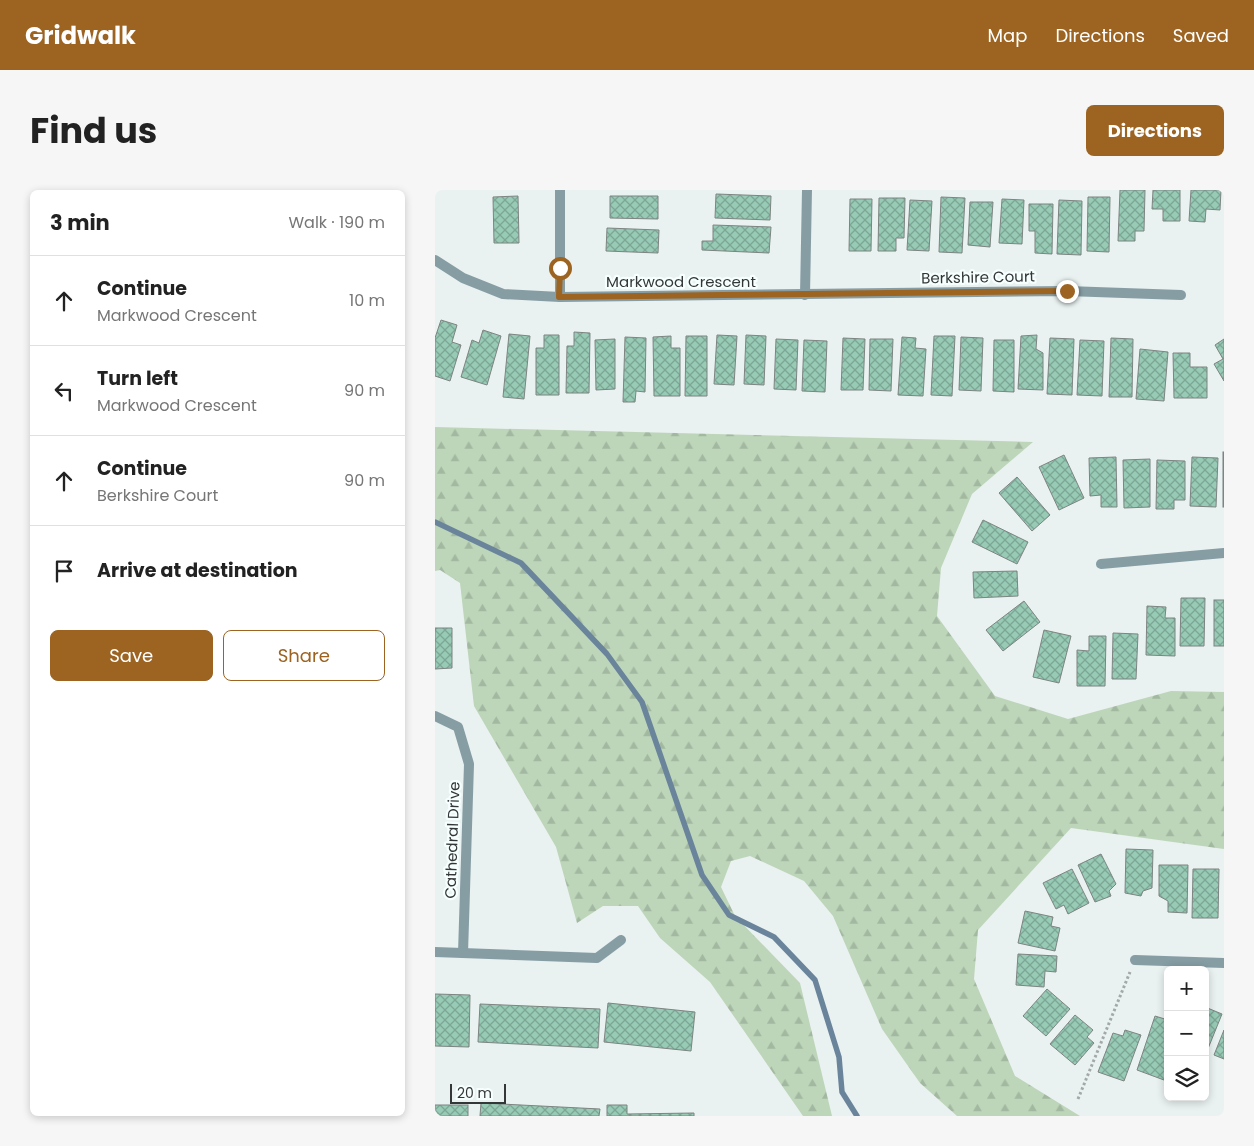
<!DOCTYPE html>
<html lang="en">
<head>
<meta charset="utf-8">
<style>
  :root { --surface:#fff; --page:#f6f6f6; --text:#222; --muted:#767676; --line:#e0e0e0; --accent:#9c6321 }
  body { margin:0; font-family:Poppins,sans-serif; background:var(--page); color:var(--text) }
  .controls { position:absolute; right:15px; bottom:15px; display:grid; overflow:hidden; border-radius:8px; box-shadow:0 2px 8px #0003 }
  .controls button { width:45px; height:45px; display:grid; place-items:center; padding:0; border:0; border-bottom:1px solid var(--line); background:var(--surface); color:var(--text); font:25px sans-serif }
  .scale { position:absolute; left:15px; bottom:12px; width:56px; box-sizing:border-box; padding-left:5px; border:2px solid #343737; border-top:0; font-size:14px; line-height:18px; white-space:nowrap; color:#343737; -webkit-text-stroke:4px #f6fefe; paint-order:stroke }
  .stop { position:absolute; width:15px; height:15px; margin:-11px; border:4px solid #9c6321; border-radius:50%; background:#fff }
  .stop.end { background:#9c6321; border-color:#fff; box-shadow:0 1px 5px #0008 }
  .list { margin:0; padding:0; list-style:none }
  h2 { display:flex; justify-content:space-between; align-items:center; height:65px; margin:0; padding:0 20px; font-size:21px }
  h2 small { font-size:16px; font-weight:400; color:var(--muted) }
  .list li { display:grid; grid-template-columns:32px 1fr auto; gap:15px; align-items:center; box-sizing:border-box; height:90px; padding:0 20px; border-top:1px solid var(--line) }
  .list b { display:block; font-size:19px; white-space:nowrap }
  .list p { margin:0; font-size:16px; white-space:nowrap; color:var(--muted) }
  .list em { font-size:16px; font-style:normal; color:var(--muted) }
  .actions { display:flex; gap:10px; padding:15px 20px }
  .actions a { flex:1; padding:11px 0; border:1px solid var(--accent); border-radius:8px; text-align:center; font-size:18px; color:var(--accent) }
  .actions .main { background:var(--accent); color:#fff }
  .icon { flex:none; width:28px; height:28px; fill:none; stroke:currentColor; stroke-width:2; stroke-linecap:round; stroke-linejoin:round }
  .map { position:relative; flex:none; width:789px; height:926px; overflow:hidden; border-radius:8px }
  header { display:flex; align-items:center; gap:30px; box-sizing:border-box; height:70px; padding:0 25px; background:var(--accent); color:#fff }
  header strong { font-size:24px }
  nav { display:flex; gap:28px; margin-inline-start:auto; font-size:18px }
  .intro { display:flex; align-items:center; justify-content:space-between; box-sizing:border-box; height:120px; padding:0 30px }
  h1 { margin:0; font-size:35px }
  .button { padding:12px 22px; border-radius:8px; background:var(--accent); color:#fff; font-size:18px; font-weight:700 }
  main { display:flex; gap:30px; padding:0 30px }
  aside { flex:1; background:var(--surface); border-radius:8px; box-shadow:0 2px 8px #0003 }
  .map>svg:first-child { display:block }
</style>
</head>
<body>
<header>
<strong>Gridwalk</strong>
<nav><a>Map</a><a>Directions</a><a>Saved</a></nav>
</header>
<div class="intro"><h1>Find us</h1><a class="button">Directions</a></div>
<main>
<aside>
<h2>3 min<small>Walk · 190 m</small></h2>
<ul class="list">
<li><svg class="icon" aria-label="ahead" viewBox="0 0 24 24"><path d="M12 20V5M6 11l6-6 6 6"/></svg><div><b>Continue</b><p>Markwood Crescent</p></div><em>10 m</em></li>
<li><svg class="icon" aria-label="left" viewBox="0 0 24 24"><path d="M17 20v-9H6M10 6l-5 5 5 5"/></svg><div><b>Turn left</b><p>Markwood Crescent</p></div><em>90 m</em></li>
<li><svg class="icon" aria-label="ahead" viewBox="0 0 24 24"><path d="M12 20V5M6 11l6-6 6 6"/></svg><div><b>Continue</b><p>Berkshire Court</p></div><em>90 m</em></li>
<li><svg class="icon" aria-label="arrive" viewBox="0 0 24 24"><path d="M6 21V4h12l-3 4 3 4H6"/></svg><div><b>Arrive at destination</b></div></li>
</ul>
<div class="actions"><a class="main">Save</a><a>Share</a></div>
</aside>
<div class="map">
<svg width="789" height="926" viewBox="0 0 789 926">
  <defs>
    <pattern id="forest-firs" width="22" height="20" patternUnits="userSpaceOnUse" patternTransform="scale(1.25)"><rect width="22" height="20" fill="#bdd6ba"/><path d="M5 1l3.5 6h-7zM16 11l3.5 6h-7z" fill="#a3b8a0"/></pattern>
    <pattern id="building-cross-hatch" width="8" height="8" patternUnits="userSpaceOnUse" patternTransform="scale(1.25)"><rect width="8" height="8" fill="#97cbb6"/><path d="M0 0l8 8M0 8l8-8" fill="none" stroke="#7ca695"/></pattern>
  </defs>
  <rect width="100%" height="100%" fill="#e9f1f1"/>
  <path fill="url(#forest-firs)" d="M0 237 598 252 537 304 506 378 502 426 560 506 633 529 736 501 789 502V659L636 638 543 740 539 789 580 886 645 926H522L485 893 447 839 398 726 369 691 315 666 296 671 286 697 300 726 365 793 397 926H368L275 792 225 748 203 716H168L142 733 121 657 39 516 25 393 5 380 0 381Z"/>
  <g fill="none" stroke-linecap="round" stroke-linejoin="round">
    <path stroke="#6a859b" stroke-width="5.5" d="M0 332 86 373 172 464 207 512 267 685 294 725 339 747 380 790 404 867 407 902 422 926"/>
  </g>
  <g fill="url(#building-cross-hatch)" stroke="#7d8481">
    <path d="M685 0H710L709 41H700V51H683Z"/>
    <path d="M718 0H745V31H728V19H717Z"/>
    <path d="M756 0H786L785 20 771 19 770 32 754 31Z"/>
    <path d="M281 4 336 6 335 30 280 28Z"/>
    <path d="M83 6 84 53H59L58 7Z"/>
    <path d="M175 6H223V29L175 28Z"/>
    <path d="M506 7 530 8 527 63 504 62Z"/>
    <path d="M653 7H675L674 62 652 61Z"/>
    <path d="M444 8H470L469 48H461V61H443Z"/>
    <path d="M415 9H437L436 61H414Z"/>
    <path d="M567 9 589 10 587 54 564 53Z"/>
    <path d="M475 10 497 11 494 61 472 60Z"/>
    <path d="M624 10 647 11 646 65 622 64Z"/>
    <path d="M535 12H558L555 57 533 55Z"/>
    <path d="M594 14H618L617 64 600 63V41H594Z"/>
    <path d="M278 35 336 37 334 63 267 60V51H278Z"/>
    <path d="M172 38 224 40 223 63 171 61Z"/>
    <path d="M6 130 22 135 17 152 26 155 15 191 0 186V148Z"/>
    <path d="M48 140 66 146 52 195 26 187 37 150 44 153Z"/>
    <path d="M139 142 155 143 154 203H131L132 156H139Z"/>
    <path d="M74 144 95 146 89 209 68 207Z"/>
    <path d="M109 145H124V205H101V158H109Z"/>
    <path d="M282 145 302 146 299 195 279 194Z"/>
    <path d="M311 145 331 146 329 195 309 194Z"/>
    <path d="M602 145 601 159 608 163V200L583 199 586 146Z"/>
    <path d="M236 146V158H245V206H219L218 147Z"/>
    <path d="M251 146H272V206H250Z"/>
    <path d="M499 146H520L517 206 496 205Z"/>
    <path d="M190 147 211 148 210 202 201 201 200 212H188Z"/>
    <path d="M467 147 481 148 480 158 491 159 488 206 463 205Z"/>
    <path d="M526 147 548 148 546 201 524 200Z"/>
    <path d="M408 148 430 149 428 200H406Z"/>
    <path d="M615 148 639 149 637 205 612 204Z"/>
    <path d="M676 148 698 149 697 207H674Z"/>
    <path d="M180 149V199L161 200 160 150Z"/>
    <path d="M341 149 363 150 361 200 339 199Z"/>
    <path d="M435 149H458L456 201 434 200Z"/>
    <path d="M789 149V191L779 174 788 169 780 155Z"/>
    <path d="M369 150 392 151 390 202 367 201Z"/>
    <path d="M559 150H579V202L558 201Z"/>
    <path d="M645 150 669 151 667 206 642 205Z"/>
    <path d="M705 159 733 162 729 211 701 209Z"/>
    <path d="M738 163H755V177H772V208H739Z"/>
    <rect x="788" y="262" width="1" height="55"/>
    <path d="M629 265 649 308 624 320 604 277Z"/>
    <path d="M681 267 682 317H666V305L655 306 654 268Z"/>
    <path d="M757 267 783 268 781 317 755 316Z"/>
    <path d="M715 269V317L689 318 688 270Z"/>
    <path d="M722 270 750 271V310H739V319H721Z"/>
    <path d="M582 287 615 325 597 341 564 303Z"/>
    <path d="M548 330 593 352 582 374 537 352Z"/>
    <path d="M582 381 583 406 539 408 538 382Z"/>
    <path d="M746 408H770L769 456H745Z"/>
    <rect x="779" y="410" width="10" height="46"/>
    <path d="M589 411 605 432 568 461 551 440Z"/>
    <path d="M712 416 731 417 730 428H740V466L711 465Z"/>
    <path d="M0 438H17V478L0 479Z"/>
    <path d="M609 440 636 446 624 493 598 487Z"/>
    <path d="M678 443 703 444 701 489H677Z"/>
    <path d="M654 446H671L670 496H642V460L654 461Z"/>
    <path d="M691 659 718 660 717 698 708 701 706 706 690 703Z"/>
    <path d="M666 664 681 694 674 701 676 706 660 712 643 675Z"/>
    <path d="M724 675H753L752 723 733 722V711L724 706Z"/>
    <path d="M637 679 654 713 633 724 629 715 621 719 608 693Z"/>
    <path d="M758 679H784L783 728H757Z"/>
    <path d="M590 721 618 727 616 736 625 738 620 761 583 753Z"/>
    <path d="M583 764 622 766 621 782 610 781 609 797 581 795Z"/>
    <path d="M612 799 635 819 611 846 588 826Z"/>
    <path d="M0 804 35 805 34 857 0 856Z"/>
    <path d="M173 813 260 822 256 861 169 852Z"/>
    <path d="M45 814 165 819 163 858 43 852Z"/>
    <path d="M770 817 787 824 770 866Z"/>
    <path d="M640 825 658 840 652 847 659 853 640 875 615 854Z"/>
    <path d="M720 826 733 830V879L729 890 702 880Z"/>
    <path d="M690 840 706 845 689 891 663 882 678 843 688 846Z"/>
    <path d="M789 840V869L779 865Z"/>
    <path d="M46 913 165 919 164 926H45Z"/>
    <rect x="0" y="915" width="33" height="11"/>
    <path d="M172 915H192V924L259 923V926H172Z"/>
  </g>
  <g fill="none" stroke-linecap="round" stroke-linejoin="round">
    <path stroke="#a3a9a9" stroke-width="3" stroke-dasharray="2.5 2.5" stroke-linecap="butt" d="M643 909 695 782"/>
    <g stroke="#869da4" stroke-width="10">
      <path d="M0 70 28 88 68 104 125 107 632 101 746 105"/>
      <path d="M370 105 372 0"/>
      <path d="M125 107V0"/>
      <path d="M666 374 789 363"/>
      <path d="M0 526 23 537 34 574 28 763"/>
      <path d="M0 762 162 768 186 750"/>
      <path d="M700 770 789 773"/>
    </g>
  </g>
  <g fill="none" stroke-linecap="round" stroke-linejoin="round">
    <path stroke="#9c6321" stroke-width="6" d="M125 78 124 107 632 101"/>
  </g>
  <g text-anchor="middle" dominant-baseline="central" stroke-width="4.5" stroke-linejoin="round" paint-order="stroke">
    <g font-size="15" fill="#343737" stroke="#f6fefe">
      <text transform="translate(543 87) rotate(-1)">Berkshire Court</text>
      <text x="246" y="91">Markwood Crescent</text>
      <text transform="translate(17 650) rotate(-88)">Cathedral Drive</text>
    </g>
  </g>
</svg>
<div class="controls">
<button>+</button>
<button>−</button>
<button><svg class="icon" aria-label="layers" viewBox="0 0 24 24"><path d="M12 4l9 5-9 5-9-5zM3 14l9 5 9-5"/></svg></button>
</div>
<div class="scale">20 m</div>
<div class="stop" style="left:125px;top:78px"></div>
<div class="stop end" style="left:632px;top:101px"></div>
</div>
</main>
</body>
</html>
